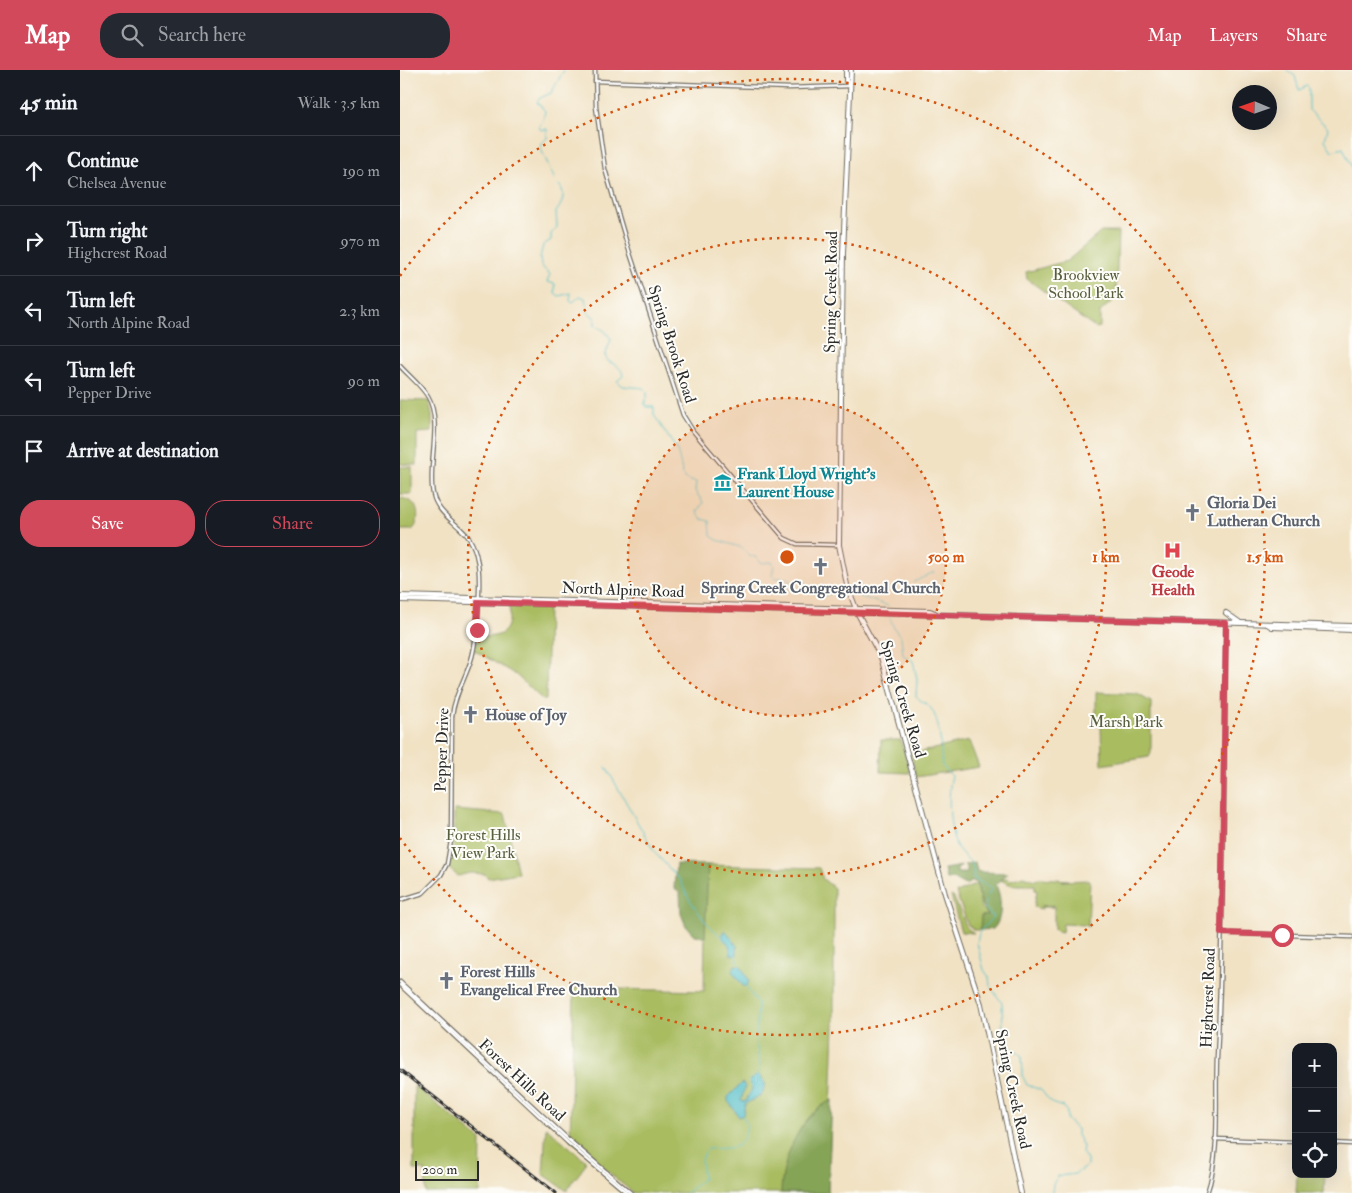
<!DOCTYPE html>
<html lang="en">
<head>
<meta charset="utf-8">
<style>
  :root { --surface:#171b24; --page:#242831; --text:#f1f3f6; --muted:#9ea1a6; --line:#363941; --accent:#d1495b }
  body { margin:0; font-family:"IM FELL Double Pica",serif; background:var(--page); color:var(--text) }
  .controls { position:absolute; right:15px; bottom:15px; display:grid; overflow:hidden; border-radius:10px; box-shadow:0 5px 20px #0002 }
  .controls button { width:45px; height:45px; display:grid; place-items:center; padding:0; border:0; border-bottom:1px solid var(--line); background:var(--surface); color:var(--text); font:25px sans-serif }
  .compass { position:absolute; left:832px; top:15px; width:45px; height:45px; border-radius:50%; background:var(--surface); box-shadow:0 5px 20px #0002; rotate:272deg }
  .scale { position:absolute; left:15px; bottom:12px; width:64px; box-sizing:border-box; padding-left:5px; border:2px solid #2b2b2b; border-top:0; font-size:14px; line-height:18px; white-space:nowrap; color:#2b2b2b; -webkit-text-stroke:4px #fdfcf7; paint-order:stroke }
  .stop { position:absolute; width:15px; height:15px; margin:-11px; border:4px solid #d1495b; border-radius:50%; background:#fff }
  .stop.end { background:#d1495b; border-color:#fff; box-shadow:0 1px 5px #0008 }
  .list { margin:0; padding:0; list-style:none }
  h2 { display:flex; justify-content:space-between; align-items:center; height:65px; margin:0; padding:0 20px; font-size:21px }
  h2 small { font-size:16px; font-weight:400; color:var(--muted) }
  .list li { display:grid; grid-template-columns:32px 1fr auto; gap:15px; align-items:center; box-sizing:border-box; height:70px; padding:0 20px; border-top:1px solid var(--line) }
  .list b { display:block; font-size:19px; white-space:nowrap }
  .list p { margin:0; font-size:16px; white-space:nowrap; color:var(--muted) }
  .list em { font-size:16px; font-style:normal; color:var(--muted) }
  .actions { display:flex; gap:10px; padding:15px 20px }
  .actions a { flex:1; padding:11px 0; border:1px solid var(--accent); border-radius:20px; text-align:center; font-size:18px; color:var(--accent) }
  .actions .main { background:var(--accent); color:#fff }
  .icon { flex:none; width:28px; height:28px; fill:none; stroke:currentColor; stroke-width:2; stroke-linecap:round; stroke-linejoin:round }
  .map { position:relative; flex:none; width:952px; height:1123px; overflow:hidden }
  header { display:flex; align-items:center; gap:30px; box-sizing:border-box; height:70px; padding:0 25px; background:var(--accent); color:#fff }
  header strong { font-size:24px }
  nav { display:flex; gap:28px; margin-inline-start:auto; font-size:18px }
  .search { width:350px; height:45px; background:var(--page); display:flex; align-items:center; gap:12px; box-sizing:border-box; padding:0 18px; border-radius:20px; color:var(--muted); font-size:19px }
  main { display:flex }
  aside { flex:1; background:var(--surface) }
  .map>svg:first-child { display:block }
</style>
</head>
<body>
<header>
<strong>Map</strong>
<div class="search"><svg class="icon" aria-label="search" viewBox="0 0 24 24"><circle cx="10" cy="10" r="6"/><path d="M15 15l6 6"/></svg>Search here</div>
<nav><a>Map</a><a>Layers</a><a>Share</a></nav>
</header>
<main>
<aside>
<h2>45 min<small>Walk · 3.5 km</small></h2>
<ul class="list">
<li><svg class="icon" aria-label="ahead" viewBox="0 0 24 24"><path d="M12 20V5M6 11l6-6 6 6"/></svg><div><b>Continue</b><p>Chelsea Avenue</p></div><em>190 m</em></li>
<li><svg class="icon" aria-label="right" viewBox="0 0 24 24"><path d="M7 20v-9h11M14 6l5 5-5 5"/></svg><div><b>Turn right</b><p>Highcrest Road</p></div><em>970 m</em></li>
<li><svg class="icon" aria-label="left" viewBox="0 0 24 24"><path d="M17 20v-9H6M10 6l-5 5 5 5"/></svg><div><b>Turn left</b><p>North Alpine Road</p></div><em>2.3 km</em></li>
<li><svg class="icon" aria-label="left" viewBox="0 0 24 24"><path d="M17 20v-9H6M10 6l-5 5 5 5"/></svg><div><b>Turn left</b><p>Pepper Drive</p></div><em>90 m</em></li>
<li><svg class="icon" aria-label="arrive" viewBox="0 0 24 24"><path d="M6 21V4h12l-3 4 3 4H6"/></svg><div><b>Arrive at destination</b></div></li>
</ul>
<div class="actions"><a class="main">Save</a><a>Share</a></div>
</aside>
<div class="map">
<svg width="952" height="1123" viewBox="0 0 952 1123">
  <rect width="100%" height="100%" fill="#fdfcf7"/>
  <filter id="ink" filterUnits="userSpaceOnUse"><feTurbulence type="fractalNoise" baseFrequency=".02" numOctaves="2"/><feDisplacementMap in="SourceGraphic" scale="10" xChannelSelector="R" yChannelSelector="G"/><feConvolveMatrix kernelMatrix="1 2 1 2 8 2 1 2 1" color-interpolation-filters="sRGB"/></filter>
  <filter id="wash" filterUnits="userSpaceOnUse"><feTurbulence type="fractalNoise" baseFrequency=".0096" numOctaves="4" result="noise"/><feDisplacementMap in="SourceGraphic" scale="20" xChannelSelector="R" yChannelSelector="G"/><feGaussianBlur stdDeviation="1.12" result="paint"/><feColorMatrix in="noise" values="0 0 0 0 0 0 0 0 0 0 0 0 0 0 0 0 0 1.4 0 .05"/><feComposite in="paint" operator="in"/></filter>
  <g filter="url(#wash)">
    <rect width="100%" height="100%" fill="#f1e2c4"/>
    <g fill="#a9bc60" stroke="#6a7446">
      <path d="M701 162H718L716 228 700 242V257L695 258 627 209 626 202 667 191Z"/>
      <path d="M0 330 29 331 32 345V362L17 363V395L0 394Z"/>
      <rect x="0" y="397" width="12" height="27"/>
      <path d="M0 427C3 429 10 430 12 432 20 439 19 455 12 460H0Z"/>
      <path d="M110 535 148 536 146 630H143L116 605 74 580 78 567C105 567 110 563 110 535Z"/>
      <path d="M696 622 737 624 751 632V683L749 687 702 695 701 655H696Z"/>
      <path d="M481 670H501L510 703 480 702Z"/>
      <path d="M569 671 579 697 516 707 511 684Z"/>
      <path d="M54 740 105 744 118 803 88 808 85 804 70 803 58 806 48 798 54 777Z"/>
      <path d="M306 795 419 798 423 809 434 818V955L428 1123H233L170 1069 174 918 304 921Z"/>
      <path d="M623 806 635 810 641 808 669 810 662 811 690 810 688 857 686 855 663 854 662 862 654 860V835L641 836 653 837H642V839L634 837 637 821 635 820V815H612L600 810 606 808 611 810Z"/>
      <path d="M577 814 581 838 588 845 583 846 580 860H574L568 855 556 823Z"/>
      <path d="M551 826 554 828 567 858 574 863 561 862Z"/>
      <path d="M14 1016 81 1070 80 1123H26L25 1100H14Z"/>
      <path d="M146 1057 186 1091C184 1101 171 1111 167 1121L143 1104Z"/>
      <path d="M897 1104H925L924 1123H896Z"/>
    </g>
    <g fill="#86a456" stroke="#586840">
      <path d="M575 792 577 801 580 802 608 803 596 815C602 828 603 850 593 859L580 860 581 846 588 845C578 835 582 822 574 811L565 815 554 809H546L544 799 562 796 557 799V803H567V798L564 795Z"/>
      <path d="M276 794 308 795 305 868 293 864 286 856 281 844 280 823 274 818Z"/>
      <path d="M432 1030 428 1123H381C382 1089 399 1045 432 1030Z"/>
    </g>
    <g fill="#51bec8" stroke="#3e747a">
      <path d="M326 861 337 876V885H331L329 875 322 867V863Z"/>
      <path d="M335 895 341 896 349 911 347 916H343L332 901Z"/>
      <path d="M358 1004 365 1013C365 1027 355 1028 345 1034L343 1045 339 1047 328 1031V1027L342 1013 345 1016 341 1031 345 1032 352 1019 349 1011Z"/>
    </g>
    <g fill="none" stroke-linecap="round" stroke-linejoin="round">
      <g stroke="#51bec8" stroke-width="1">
        <path d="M887 0 895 6 899 20 907 16 909 18V40L928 58 925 70 932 81 943 78 952 97"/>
        <path d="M155 110 141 79 142 73 147 68V59L141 60 139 57 143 50 145 41 137 32 140 28 151 23 164 0"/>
        <path d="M159 115C167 124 162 134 156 142L157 157 151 164V170L143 175 140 188 141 196 150 204 147 212 155 214V223L159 226 171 223 170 231 172 233 180 226 185 228 188 242 195 248V255L205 261 211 269 205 286 208 291C215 295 222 297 223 306L217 311 223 316 244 318 247 321V328L244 333 247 337H254V345L277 380 283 405 287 410 296 412 295 421 303 432 297 442 302 449 310 451 311 466 317 470 343 478 349 486 356 487 361 493 372 492 374 495 372 506 374 508H386L390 511 388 519 396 521 405 513 412 522 420 527 433 523 442 524"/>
        <path d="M952 143V151"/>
        <path d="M514 512 534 502"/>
        <path d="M456 525 488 536"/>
        <path d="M490 548 494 558 501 567 503 585 513 591 517 609 516 626C520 631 524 632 528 635 541 647 541 681 542 696L552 706C547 721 549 763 557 777 561 784 568 788 572 795 575 801 572 803 574 809L592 818 586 829 585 838 593 847 579 863 577 873 584 900 589 907 590 916 602 933 603 963 608 975 622 986 623 1007 627 1015 641 1020 651 1033 663 1037 667 1042V1050L677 1059V1065L683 1076 682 1082 687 1090V1096L675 1104 658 1106 653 1114 652 1123"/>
        <path d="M206 697 255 783 280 810 289 829 304 850 324 870"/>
        <path d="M335 884 340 897"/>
        <path d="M345 915 358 934 356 971 360 996 358 1004"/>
        <path d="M286 1123 303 1109 301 1090 307 1079C330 1077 345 1083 347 1053L342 1046"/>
      </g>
    </g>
  </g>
  <g filter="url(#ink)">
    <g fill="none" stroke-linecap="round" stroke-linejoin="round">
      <defs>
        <g id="minor">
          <path d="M195 0 196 37 205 99 227 174 283 345 293 361 384 468 397 474 439 475"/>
          <path d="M195 11 389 18 449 16"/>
          <path d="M0 296C9 306 21 315 28 327 43 353 27 395 33 424 37 444 58 453 69 468 72 473 76 482 77 489 82 506 77 568 72 587 66 608 54 625 52 647L51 771 47 794 41 805 23 823 0 830"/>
          <path d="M821 863 952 867"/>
          <path d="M0 912 169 1070 231 1123"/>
          <path d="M0 915 168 1073 227 1123"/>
          <path d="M815 1069 896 1072"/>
          <path d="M933 1073 952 1074"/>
          <path d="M807 1123C821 1083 815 1031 817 988 824 843 824 698 826 553"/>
        </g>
        <g id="major">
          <path d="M446 0V11L449 14"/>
          <path d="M451 0 443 183 439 475 447 515 458 544 481 587 545 824 581 934 621 1123"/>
          <path d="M0 526 530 541 535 543"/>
          <path d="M0 530 952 556"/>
          <path d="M826 543 839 552"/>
          <path d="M867 554 872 557 952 560"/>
        </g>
      </defs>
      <use href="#minor" stroke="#706b61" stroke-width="5"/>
      <use href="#major" stroke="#706b61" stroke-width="6"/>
      <use href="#minor" stroke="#fff" stroke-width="2.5"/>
      <use href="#major" stroke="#fff" stroke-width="4"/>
      <defs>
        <path id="rail" d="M0 1000 156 1123"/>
      </defs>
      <use href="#rail" stroke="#2b2b2b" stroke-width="3"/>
      <use href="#rail" stroke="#fdfcf7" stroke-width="1" stroke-dasharray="4" stroke-linecap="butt"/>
    </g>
  </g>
  <g fill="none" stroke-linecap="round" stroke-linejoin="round" filter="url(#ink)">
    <path stroke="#d1495b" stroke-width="6" d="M77 560 78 532 826 553 821 863 882 865"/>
  </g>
  <circle cx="387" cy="487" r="159" fill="#d5540f" fill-opacity=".12"/>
  <g fill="none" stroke="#d5540f" stroke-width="2.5" stroke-dasharray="2.5 5">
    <circle cx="387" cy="487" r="159"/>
    <circle cx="387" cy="487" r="319"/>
    <path d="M0 206A478 478 0 1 1 0 768"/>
  </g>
  <defs>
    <symbol id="museum-bare" viewBox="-9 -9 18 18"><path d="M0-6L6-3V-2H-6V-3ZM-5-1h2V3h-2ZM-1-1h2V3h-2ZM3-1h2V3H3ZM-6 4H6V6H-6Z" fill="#0f9aa8" stroke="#fdfcf7" stroke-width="2.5" paint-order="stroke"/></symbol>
    <symbol id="church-bare" viewBox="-9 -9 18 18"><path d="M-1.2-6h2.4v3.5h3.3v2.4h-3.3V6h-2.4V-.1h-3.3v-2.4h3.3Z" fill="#6b7280" stroke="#fdfcf7" stroke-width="2.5" paint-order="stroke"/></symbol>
    <symbol id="hospital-bare" viewBox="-9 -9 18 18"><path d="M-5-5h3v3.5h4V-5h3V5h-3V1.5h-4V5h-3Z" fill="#e0444e" stroke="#fdfcf7" stroke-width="2.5" paint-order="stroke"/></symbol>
  </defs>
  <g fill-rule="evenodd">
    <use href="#museum-bare" x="310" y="400" width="25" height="25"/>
    <use href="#church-bare" x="780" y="430" width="25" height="25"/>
    <use href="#hospital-bare" x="760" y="468" width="25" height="25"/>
    <use href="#church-bare" x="408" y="484" width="25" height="25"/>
    <use href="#church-bare" x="58" y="632" width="25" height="25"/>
    <use href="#church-bare" x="34" y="898" width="25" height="25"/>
  </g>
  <g text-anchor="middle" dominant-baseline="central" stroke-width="4" stroke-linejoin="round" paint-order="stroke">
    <g font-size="16" fill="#575e3e" stroke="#fdfcf7">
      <text x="686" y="205">Brookview<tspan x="686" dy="18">School Park</tspan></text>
      <text x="726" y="652">Marsh Park</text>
      <text x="83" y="765">Forest Hills<tspan x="83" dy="18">View Park</tspan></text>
    </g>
    <g font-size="16" fill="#2b2b2b" stroke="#fdfcf7">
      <text transform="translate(431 222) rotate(-89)">Spring Creek Road</text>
      <text transform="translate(272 274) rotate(72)">Spring Brook Road</text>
      <text transform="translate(223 520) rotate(2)">North Alpine Road</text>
      <text transform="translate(503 629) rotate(73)">Spring Creek Road</text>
      <text transform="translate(42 680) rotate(-88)">Pepper Drive</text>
      <text transform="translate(808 928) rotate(-88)">Highcrest Road</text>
      <text transform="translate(122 1010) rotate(43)">Forest Hills Road</text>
      <text transform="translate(613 1019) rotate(78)">Spring Creek Road</text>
    </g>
    <g font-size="16" font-weight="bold" fill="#0d838f" stroke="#fdfcf7" text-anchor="start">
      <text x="337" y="404">Frank Lloyd Wright's<tspan x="337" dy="18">Laurent House</tspan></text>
    </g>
    <g font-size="16" font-weight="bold" fill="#5b616d" stroke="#fdfcf7" text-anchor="start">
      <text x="807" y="433">Gloria Dei<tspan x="807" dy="18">Lutheran Church</tspan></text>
      <text x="421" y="518" text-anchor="middle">Spring Creek Congregational Church</text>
      <text x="85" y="645">House of Joy</text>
      <text x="60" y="902">Forest Hills<tspan x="60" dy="18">Evangelical Free Church</tspan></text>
    </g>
    <g font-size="16" font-weight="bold" fill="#be3a42" stroke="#fdfcf7">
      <text x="773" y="502">Geode<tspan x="773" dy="18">Health</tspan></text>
    </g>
  </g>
  <circle cx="387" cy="487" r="8" fill="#d5540f" stroke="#fdfcf7" stroke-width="2.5"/>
  <g font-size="15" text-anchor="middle" font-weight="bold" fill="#d5540f" stroke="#fdfcf7" stroke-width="4" stroke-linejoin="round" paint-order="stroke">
    <text x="546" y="492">500 m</text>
    <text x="706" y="492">1 km</text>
    <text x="865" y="492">1.5 km</text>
  </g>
</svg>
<div class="controls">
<button>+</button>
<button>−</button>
<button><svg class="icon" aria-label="locate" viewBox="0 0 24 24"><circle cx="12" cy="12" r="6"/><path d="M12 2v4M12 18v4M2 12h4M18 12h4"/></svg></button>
</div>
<svg class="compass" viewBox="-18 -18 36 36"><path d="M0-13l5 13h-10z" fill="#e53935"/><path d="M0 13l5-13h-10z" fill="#9ea1a6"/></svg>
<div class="scale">200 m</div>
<div class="stop" style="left:882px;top:865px"></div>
<div class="stop end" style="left:77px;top:560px"></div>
</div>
</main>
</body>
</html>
